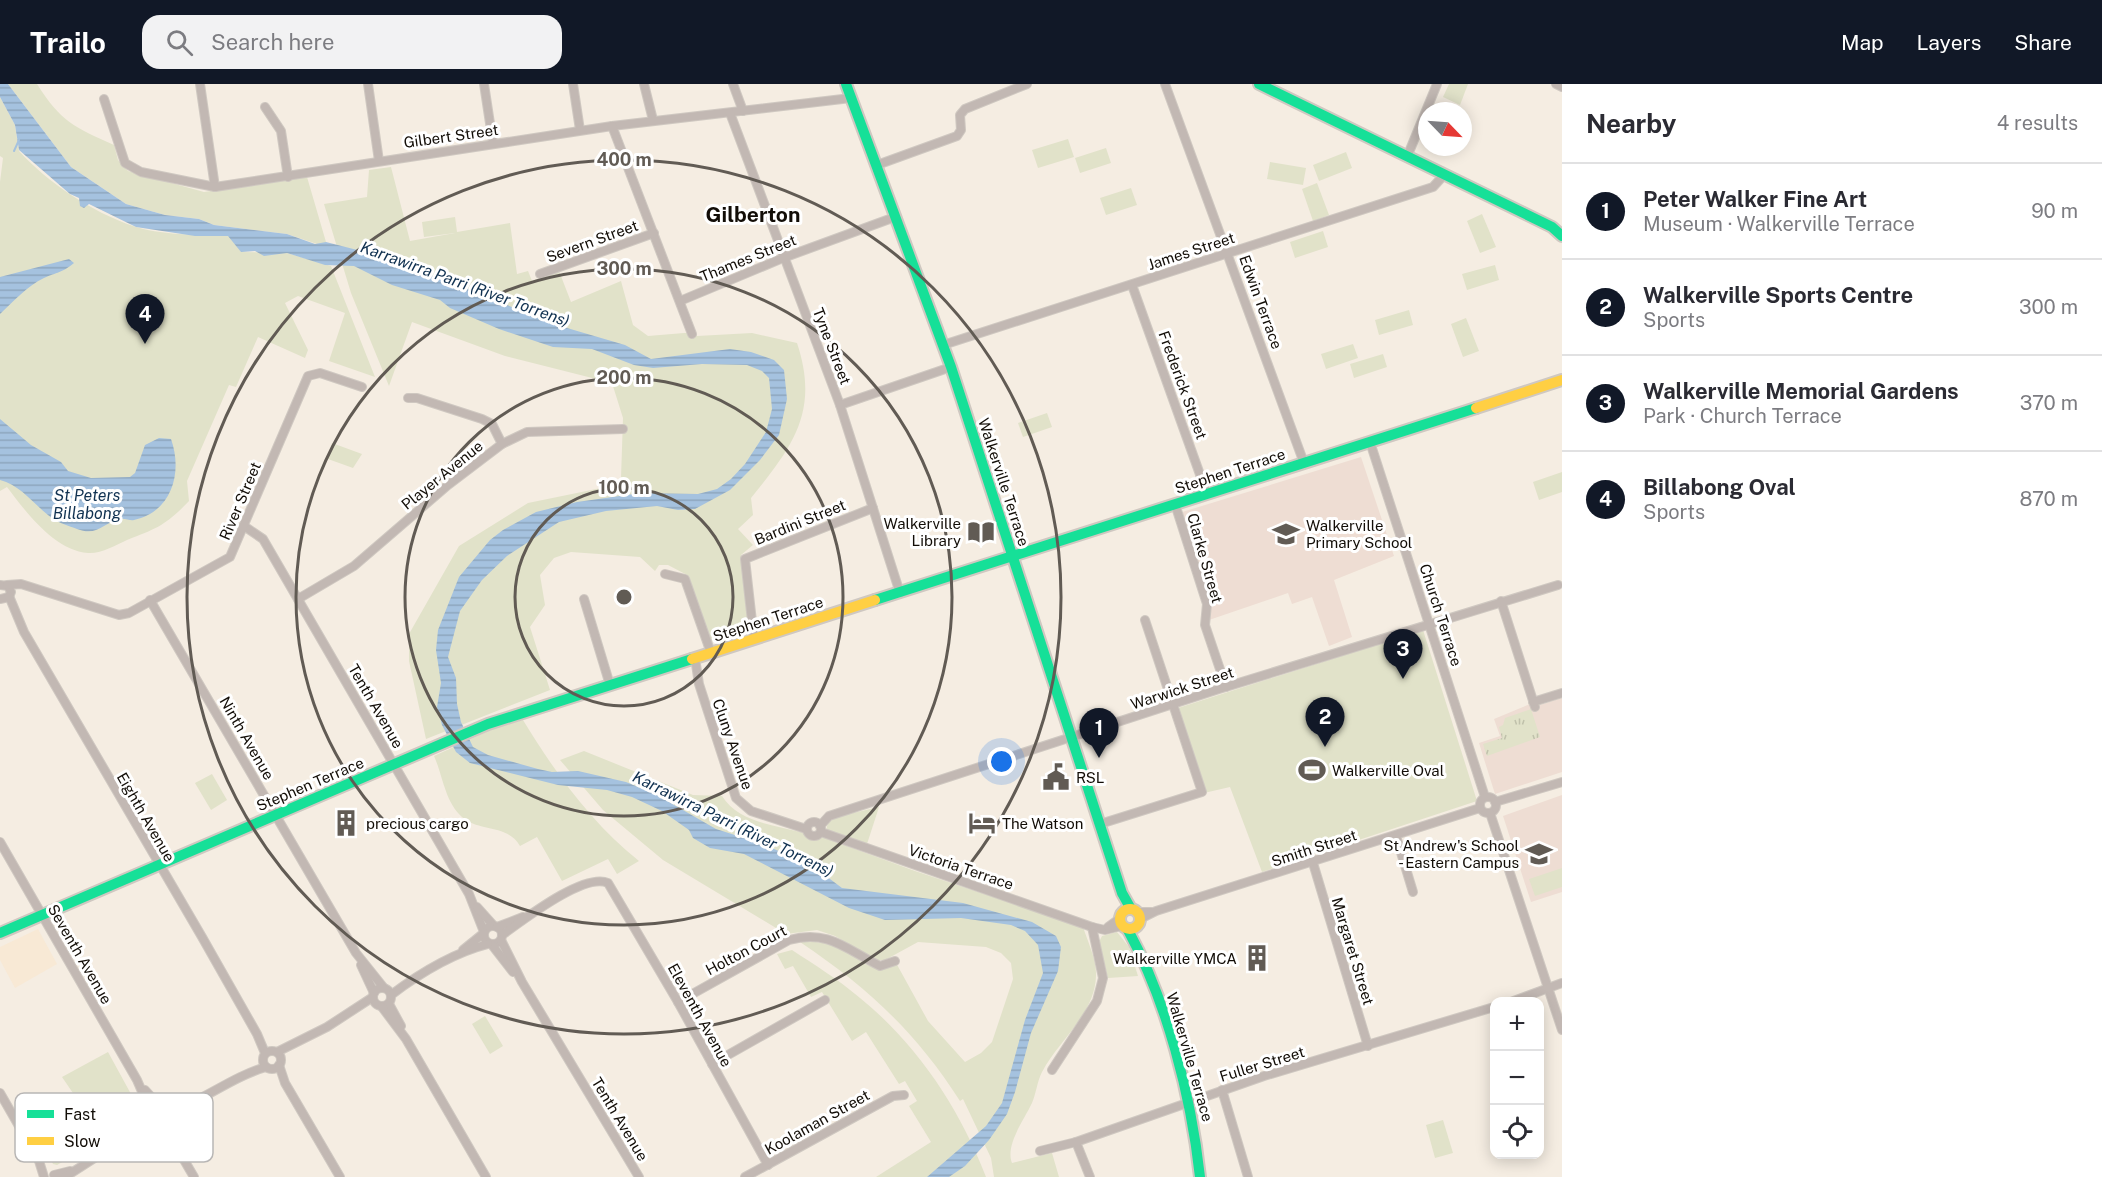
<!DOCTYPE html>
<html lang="en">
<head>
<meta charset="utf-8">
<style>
  :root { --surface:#fff; --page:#f2f2f3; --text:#2b2b33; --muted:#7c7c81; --line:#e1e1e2; --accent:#111827 }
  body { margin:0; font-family:"Public Sans",sans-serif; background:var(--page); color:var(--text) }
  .controls { position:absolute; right:18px; bottom:18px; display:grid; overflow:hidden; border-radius:12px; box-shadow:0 3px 15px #0003 }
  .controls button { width:54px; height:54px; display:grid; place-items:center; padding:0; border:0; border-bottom:2px solid var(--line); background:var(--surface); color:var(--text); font:30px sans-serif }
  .compass { position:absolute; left:1418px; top:18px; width:54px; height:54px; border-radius:50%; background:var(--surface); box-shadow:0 3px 15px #0003; rotate:115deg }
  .you { position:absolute; left:1002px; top:678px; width:21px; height:21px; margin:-15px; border:4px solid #fff; border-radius:50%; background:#1a73e8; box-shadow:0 0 0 9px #1a73e833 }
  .badge { display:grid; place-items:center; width:39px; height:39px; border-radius:50%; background:var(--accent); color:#fff; font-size:20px; font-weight:700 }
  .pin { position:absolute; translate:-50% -50px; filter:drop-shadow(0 2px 3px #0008) }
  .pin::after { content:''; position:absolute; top:32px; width:21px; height:18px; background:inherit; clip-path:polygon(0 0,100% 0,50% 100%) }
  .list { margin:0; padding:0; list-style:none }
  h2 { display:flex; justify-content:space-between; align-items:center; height:78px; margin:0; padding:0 24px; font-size:26px }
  h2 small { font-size:20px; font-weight:400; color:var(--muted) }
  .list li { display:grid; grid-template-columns:39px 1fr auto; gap:18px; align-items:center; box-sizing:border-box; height:96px; padding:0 24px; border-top:2px solid var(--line) }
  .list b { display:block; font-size:22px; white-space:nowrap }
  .list p { margin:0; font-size:20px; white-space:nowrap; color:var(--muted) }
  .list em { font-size:20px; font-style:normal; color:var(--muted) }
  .icon { flex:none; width:33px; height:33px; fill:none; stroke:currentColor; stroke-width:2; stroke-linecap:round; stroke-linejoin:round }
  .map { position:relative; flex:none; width:1562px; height:1093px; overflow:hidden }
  header { display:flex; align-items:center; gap:36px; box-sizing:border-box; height:84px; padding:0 30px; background:var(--accent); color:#fff }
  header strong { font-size:28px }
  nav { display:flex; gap:33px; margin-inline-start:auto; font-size:21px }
  .search { width:420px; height:54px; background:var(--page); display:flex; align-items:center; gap:15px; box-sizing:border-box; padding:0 21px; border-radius:18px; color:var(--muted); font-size:22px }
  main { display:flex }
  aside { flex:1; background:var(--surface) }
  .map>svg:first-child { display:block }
</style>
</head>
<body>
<header>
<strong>Trailo</strong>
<div class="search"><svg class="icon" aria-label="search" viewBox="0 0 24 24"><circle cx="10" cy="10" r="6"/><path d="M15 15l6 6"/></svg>Search here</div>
<nav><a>Map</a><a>Layers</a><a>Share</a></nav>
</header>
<main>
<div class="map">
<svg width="1562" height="1093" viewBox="0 0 1562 1093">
  <defs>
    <pattern id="grass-tufts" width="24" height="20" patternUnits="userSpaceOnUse" patternTransform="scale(1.5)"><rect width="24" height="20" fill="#e1e2c9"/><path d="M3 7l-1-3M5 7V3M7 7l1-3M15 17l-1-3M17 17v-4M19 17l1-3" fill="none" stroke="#c0c1ab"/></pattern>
    <pattern id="water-rules" width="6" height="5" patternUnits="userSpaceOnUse" patternTransform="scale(1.5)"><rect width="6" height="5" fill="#a5c2df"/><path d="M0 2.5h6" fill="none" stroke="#8da6be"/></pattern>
  </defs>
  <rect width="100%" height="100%" fill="#f5ede2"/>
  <path fill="#f8e9d5" d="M38 845 57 880 15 904 0 876V863Z"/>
  <g fill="#eeddd3">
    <path d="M1361 373 1394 472 1334 496 1352 553 1329 562 1312 513 1292 520 1288 509 1209 536 1179 429Z"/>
    <path d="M1562 614V688L1495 710 1479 659 1500 652 1494 635 1530 620 1531 624Z"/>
    <path d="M1562 711V808L1531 818 1503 732Z"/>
  </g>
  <path fill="url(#grass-tufts)" d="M1531 625 1540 653 1487 672 1483 660 1502 654 1499 643 1503 641 1505 634Z"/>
  <g fill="#e1e2c9">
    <path d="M8 0H37C61 38 74 43 114 61L118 76 128 87 204 108 307 93 326 158 320 161 287 150 214 141 199 135 165 131 126 120 71 83Z"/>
    <path d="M1449 0H1468L1460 21 1443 13Z"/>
    <path d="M0 13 15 41 19 67C48 99 92 128 133 142 159 151 198 151 225 151L232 153 241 168 287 169 331 182 375 293 329 277 345 229 298 212 285 219 308 266 305 274 258 253 236 303 229 301 187 397 189 417C166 441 158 444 127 456 116 461 101 470 88 469 55 467 25 427 7 403L0 407V98L3 74 0 72Z"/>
    <path d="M1068 55 1074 73 1038 84 1032 66Z"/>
    <path d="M1106 64 1111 79 1080 89 1075 74Z"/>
    <path d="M1346 68 1352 84 1319 97 1313 81Z"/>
    <path d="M1270 78 1306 84 1303 101 1267 95Z"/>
    <path d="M391 83 410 157 455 149 424 153 422 138 455 133 457 148 510 139 517 190 528 187 532 197 559 187 571 218 621 197 633 241 648 252 696 248 697 252 752 249 797 259C820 328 792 363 751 414L753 431 738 445 753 461 741 471 749 545 710 558 689 492 668 481H659L655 487 640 473 571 468 554 474 540 491 545 521 530 543 550 606 426 655 409 577V550L459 462 528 419 606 403 621 394 623 334 612 299 505 272 412 238 389 302 351 209 324 120 367 113 369 86Z"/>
    <path d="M1317 99 1329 131 1313 137 1302 105Z"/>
    <path d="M1131 104 1137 121 1106 131 1100 114Z"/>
    <path d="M1482 130 1496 163 1480 169 1467 137Z"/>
    <path d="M1323 147 1328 163 1295 174 1290 158Z"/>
    <path d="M1495 181 1499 196 1467 206 1462 190Z"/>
    <path d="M1409 226 1413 241 1379 251 1375 236Z"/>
    <path d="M1466 234 1479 267 1463 273 1451 240Z"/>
    <path d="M1353 260 1358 274 1326 285 1321 270Z"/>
    <path d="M1383 270 1387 283 1354 294 1350 280Z"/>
    <path d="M1047 329 1052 343 1023 353 1018 339Z"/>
    <path d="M332 359 362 370 353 384 328 375Z"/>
    <path d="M1562 388V408L1539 416 1533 398Z"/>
    <path d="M1423 546 1477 717 1262 788 1230 703 1204 709 1178 624Z"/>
    <path d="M523 636C554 687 591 739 639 777L617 790 608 775 562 797 537 753 520 762C508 740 478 748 462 733 445 718 443 692 434 672L495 644Z"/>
    <path d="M584 667 693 711 722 712C739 739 775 741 804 749L813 755 822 753 915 787 1083 843C1088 858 1097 877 1096 892 1095 930 1058 957 1042 988 1037 998 1036 1010 1032 1019 1024 1036 1005 1061 1012 1079L1052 1069 1059 1093H994L991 1074 963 1015 960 1017C916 948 867 903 800 858 813 857 825 858 837 863 861 872 868 894 895 877L928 937 965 978 981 969 992 958 1013 895 1011 879 1001 869 986 863 918 858 885 876H876L835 852 817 846 786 850 663 776 603 726 560 676Z"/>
    <path d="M212 690 227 716 211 726 195 699Z"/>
    <path d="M879 723 867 760 826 747 828 738 840 732Z"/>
    <path d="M1562 784V803L1535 812 1529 795Z"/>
    <path d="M1117 848 1129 863 1138 892 1108 894 1099 858 1102 852Z"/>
    <path d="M792 866C815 881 839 896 860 914 917 960 960 1025 986 1093H876L931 1058 909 1022 917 1017 905 997 899 1000 866 948 852 957 822 908 811 913 793 882 785 885 777 870Z"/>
    <path d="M485 932 503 962 490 970 472 940Z"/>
    <path d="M108 968 143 1032 57 1081 53 1080 38 1054 78 1029 75 1012 62 993Z"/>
    <path d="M1443 1036 1453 1069 1435 1074 1426 1041Z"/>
  </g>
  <g fill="url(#water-rules)">
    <path d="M0 0H8L71 83 126 120 165 131 199 135 214 141 287 150 315 160 326 158 369 169 466 204 550 239 625 261 651 275 730 265 751 268 774 276 784 286 787 315 779 351 760 376 730 406 695 425 678 426 657 422 606 427 559 438 507 472 482 496 460 527 448 573 456 594 457 620 461 638 473 663 488 671 538 685 552 688 578 687 626 698 655 710 716 745 763 760 814 783 842 804 963 819 1032 838 1056 852 1061 863 1058 887 1031 949 1015 1008 1007 1030 989 1056 965 1082 949 1093H927L986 1042 1002 1019 1025 936 1043 889 1038 861 1025 847 1011 841 961 834 885 836 849 824 744 770 710 764 693 754 689 746 662 727 632 713 607 706 558 701 470 679 456 668 442 641 437 623 441 599 436 566 438 546 459 493 490 456 503 446 536 428 577 418 641 409 698 410 717 405 731 395 745 380 766 348 772 325 769 294 762 287 747 281 702 280 653 284 634 281 592 265 553 263 499 245 450 224 440 216 392 201 354 182 325 181 287 169 264 172 255 167 241 168 228 152H195L136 143 89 120 84 124 80 122 79 114 70 110 19 66 15 41 0 13Z"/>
    <path d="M69 175 74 179C62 189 57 188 44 194 27 202 14 217 0 230V193Z"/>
    <path d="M0 335 31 361 61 378 68 387 91 394 130 393 135 389 145 361 159 354 171 355C183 388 172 428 134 436 130 437 125 434 120 435 104 438 98 453 77 445 69 442 59 439 52 434 35 422 21 401 0 396Z"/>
  </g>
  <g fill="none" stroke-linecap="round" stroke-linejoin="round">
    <path stroke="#a5c2df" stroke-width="2" d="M14 67 19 56"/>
    <defs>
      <g id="street">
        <path d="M200 0 215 103"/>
        <path d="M368 0 379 77"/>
        <path d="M484 0 493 59"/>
        <path d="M573 0 580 46"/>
        <path d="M644 0 653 36"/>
        <path d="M733 0 743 27"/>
        <path d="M1165 0 1304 379"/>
        <path d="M1556 0 1562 3"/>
        <path d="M104 15 125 79 141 88 215 103 612 42 851 14"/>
        <path d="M265 23 281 47 288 93"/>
        <path d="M730 29 840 321 900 509"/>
        <path d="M612 42 692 250"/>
        <path d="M1407 73 1437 0"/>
        <path d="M877 81 957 52 961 46 960 31 965 25 1027 0"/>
        <path d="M540 190 654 149"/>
        <path d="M1132 201 1207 410"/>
        <path d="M680 217 783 174 895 133"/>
        <path d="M943 261 1433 103 1444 91"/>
        <path d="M408 314H417L482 335 492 340 502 360"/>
        <path d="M840 321 951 283"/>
        <path d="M1370 358 1485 713"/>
        <path d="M1175 420 1207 520 1205 541 1226 603"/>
        <path d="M244 442 263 455 469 810 484 848"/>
        <path d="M665 490 685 495 711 569"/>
        <path d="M0 501 8 502 11 508 9 513 0 515"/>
        <path d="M7 501 21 500 119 531 129 529 230 473 308 292 320 289 362 303"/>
        <path d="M9 512 24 548 202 853 257 950 265 969"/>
        <path d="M298 515 354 482 448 401 502 360 527 348 623 345"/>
        <path d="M584 515 610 601"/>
        <path d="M150 516 356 869 384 904"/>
        <path d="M1501 517 1535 623"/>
        <path d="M754 555 745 475 873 424"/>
        <path d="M695 574 699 600 736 714 751 727 806 745"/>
        <path d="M1533 618 1562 609"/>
        <circle cx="1488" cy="721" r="8"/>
        <path d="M1495 718 1562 698"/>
        <path d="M1490 729 1562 946"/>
        <circle cx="814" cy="745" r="7"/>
        <path d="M1100 740 1202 708 1145 536"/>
        <path d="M820 742 829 732 1219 605 1558 501"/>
        <path d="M821 748 1092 843 1105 846 1121 842"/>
        <path d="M1396 752 1413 808"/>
        <path d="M0 758 137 996 153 1033"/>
        <path d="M1313 779 1368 962"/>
        <path d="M477 823 494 842"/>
        <path d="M1137 828H1151"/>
        <path d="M1140 835 1156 827 1480 724"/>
        <circle cx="493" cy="851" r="9"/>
        <path d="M497 843 523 833"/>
        <path d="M1108 843 1119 835"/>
        <path d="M502 851C522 837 584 788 608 799L678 918 768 1081"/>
        <path d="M501 856 522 898 639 1093"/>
        <path d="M492 861 513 888"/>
        <path d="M463 866 484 849"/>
        <path d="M361 881 374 909"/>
        <circle cx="382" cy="913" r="9"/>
        <path d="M391 911C420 889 453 869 488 860"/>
        <path d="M678 918 789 856C829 845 847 866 880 882L895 877"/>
        <path d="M1511 918 1562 899"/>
        <path d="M389 920 401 942"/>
        <path d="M382 923 406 955 486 1093"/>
        <circle cx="272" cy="976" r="9"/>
        <path d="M277 968 327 943 373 913"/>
        <path d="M712 980 825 916"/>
        <path d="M279 981 285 999 340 1093"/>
        <path d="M1052 986 1097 917 1103 894 1092 843"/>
        <path d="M145 1006 164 1027"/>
        <path d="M1222 1006 1248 1093"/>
        <path d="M0 1009 39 1077 44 1093"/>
        <circle cx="161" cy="1037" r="9"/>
        <path d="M167 1029C202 1018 231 993 266 983"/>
        <path d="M170 1041 177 1064 194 1093"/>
        <path d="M1076 1058 1090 1093"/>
        <path d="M1040 1067 1076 1058 1264 992 1494 923"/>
        <path d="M54 1091 70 1087"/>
        <path d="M65 1093 152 1037"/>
        <path d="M745 1093 893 1012 904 1011"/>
      </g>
      <g id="fast">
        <path d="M846 0 951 283 1122 809 1131 825"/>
        <path d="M1259 0 1552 143 1562 152"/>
        <path d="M875 516 1476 324"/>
        <path d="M1128 846C1167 918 1191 1011 1200 1093"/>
        <path d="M0 849 488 640 692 575"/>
      </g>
      <g id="slow">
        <path d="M1476 324 1562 296"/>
        <path d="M692 575 875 516"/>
        <circle cx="1130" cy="835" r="10"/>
      </g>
    </defs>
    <use href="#street" stroke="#cfc8c1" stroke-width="10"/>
    <use href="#fast" stroke="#cfc8c1" stroke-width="14"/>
    <use href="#slow" stroke="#cfc8c1" stroke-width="14"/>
    <use href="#street" stroke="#c2b8b3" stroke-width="8"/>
    <use href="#fast" stroke="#16e098" stroke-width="10"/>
    <use href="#slow" stroke="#ffcf43" stroke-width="10"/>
  </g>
  <g fill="none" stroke="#615b54" stroke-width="3">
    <circle cx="624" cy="513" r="109"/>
    <circle cx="624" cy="513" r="219"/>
    <circle cx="624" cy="513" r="328"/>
    <circle cx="624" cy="513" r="437"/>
  </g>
  <defs>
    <symbol id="library-bare" viewBox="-9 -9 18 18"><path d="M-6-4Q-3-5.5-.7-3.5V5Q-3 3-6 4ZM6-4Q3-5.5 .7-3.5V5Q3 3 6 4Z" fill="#615b54" stroke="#fff" stroke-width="2.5" paint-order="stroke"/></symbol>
    <symbol id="school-bare" viewBox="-9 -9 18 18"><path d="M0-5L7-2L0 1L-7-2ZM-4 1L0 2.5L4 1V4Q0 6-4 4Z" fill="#615b54" stroke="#fff" stroke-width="2.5" paint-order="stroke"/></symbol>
    <symbol id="stadium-bare" viewBox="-9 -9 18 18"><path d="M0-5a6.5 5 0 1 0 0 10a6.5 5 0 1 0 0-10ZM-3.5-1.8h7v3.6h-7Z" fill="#615b54" stroke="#fff" stroke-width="2.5" paint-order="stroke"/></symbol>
    <symbol id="civic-bare" viewBox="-9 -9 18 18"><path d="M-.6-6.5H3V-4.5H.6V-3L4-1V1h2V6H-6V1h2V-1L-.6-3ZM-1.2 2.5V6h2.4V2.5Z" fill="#615b54" stroke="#fff" stroke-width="2.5" paint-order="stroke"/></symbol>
    <symbol id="building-bare" viewBox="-9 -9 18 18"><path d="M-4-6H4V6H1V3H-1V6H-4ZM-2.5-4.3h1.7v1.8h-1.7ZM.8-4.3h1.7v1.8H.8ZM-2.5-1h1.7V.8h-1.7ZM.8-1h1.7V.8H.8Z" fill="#615b54" stroke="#fff" stroke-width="2.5" paint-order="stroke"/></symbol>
    <symbol id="hotel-bare" viewBox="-9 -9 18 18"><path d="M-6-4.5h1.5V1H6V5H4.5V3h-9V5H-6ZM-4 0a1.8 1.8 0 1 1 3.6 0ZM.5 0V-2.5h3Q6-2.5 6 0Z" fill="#615b54" stroke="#fff" stroke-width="2.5" paint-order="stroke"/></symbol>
  </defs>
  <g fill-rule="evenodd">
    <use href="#library-bare" x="962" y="429" width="38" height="38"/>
    <use href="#school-bare" x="1267" y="431" width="38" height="38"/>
    <use href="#stadium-bare" x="1293" y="667" width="38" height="38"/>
    <use href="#civic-bare" x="1037" y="674" width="38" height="38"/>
    <use href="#building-bare" x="327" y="720" width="38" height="38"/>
    <use href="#hotel-bare" x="963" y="720" width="38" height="38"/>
    <use href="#school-bare" x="1520" y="751" width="38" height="38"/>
    <use href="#building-bare" x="1238" y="855" width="38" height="38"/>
  </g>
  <g text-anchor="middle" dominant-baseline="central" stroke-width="6" stroke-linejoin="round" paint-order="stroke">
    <g font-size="15" fill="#120d07" stroke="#fff">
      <text transform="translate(451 52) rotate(-8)">Gilbert Street</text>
      <text transform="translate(592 157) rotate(-20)">Severn Street</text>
      <text transform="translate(1191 167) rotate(-18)">James Street</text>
      <text transform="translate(748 174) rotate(-22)">Thames Street</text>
      <text transform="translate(1261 218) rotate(70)">Edwin Terrace</text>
      <text transform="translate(832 262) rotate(69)">Tyne Street</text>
      <text transform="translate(1183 301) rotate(70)">Frederick Street</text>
      <text transform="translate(1230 387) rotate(-18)">Stephen Terrace</text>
      <text transform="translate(442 391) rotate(-39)">Player Avenue</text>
      <text transform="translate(1004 398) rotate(72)">Walkerville Terrace</text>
      <text transform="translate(240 417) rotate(-67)">River Street</text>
      <text transform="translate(800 438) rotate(-22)">Bardini Street</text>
      <text transform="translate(1205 474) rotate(74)">Clarke Street</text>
      <text transform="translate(1441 531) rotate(72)">Church Terrace</text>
      <text transform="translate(768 535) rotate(-18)">Stephen Terrace</text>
      <text transform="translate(1182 604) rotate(-18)">Warwick Street</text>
      <text transform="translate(376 622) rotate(60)">Tenth Avenue</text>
      <text transform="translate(247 654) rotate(60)">Ninth Avenue</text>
      <text transform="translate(733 660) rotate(71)">Cluny Avenue</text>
      <text transform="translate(310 700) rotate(-23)">Stephen Terrace</text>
      <text transform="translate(146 733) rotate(60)">Eighth Avenue</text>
      <text transform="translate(1314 764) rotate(-18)">Smith Street</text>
      <text transform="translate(961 783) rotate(19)">Victoria Terrace</text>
      <text transform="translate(746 866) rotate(-28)">Holton Court</text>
      <text transform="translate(1353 867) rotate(73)">Margaret Street</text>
      <text transform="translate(80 870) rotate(60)">Seventh Avenue</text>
      <text transform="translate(700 931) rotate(61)">Eleventh Avenue</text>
      <text transform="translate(1190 973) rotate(74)">Walkerville Terrace</text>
      <text transform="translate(1262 980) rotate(-17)">Fuller Street</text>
      <text transform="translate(620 1035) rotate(59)">Tenth Avenue</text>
      <text transform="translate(817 1038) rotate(-29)">Koolaman Street</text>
    </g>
    <g font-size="15" fill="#120d07" stroke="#fff" text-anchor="start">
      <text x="961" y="439" text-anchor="end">Walkerville<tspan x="961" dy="17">Library</tspan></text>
      <text x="1306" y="441">Walkerville<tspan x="1306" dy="17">Primary School</tspan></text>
      <text x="1332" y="686">Walkerville Oval</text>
      <text x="1076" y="693">RSL</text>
      <text x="366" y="739">precious cargo</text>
      <text x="1002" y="739">The Watson</text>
      <text x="1519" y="761" text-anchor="end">St Andrew's School<tspan x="1519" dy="17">- Eastern Campus</tspan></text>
      <text x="1237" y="874" text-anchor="end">Walkerville YMCA</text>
    </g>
    <g font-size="16" font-style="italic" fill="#103150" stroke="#fff">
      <text transform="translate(465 200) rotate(20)">Karrawirra Parri (River Torrens)</text>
      <text x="87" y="411">St Peters<tspan x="87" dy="18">Billabong</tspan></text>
      <text transform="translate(733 740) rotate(26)">Karrawirra Parri (River Torrens)</text>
    </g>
    <g font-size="21" font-weight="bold" fill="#120d07" stroke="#fff">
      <text x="753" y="130">Gilberton</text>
    </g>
  </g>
  <rect x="15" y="1009" width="198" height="69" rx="9" fill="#fff" stroke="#b8b6b5" stroke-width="1.5"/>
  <rect x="27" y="1026" width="27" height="8" fill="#16e098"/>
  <rect x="27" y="1053" width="27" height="8" fill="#ffcf43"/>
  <g font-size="16" fill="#120d07">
    <text x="64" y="1036">Fast</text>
    <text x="64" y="1063">Slow</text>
  </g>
  <circle cx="624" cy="513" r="9" fill="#615b54" stroke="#fff" stroke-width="3"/>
  <g font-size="18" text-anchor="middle" font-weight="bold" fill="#615b54" stroke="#fff" stroke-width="6" stroke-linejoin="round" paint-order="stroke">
    <text x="624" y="82">400 m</text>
    <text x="624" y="191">300 m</text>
    <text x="624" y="300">200 m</text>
    <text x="624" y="410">100 m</text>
  </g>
</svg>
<div class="controls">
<button>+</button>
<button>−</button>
<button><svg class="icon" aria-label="locate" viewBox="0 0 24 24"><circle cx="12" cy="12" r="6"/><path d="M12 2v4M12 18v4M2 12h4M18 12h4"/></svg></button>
</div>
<svg class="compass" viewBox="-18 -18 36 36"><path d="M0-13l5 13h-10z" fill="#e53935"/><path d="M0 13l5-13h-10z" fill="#7c7c81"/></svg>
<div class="you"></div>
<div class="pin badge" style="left:1099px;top:674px">1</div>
<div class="pin badge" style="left:1325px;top:663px">2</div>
<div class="pin badge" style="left:1403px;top:595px">3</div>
<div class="pin badge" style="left:145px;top:260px">4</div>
</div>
<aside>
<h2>Nearby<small>4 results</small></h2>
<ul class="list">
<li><span class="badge">1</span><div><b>Peter Walker Fine Art</b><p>Museum · Walkerville Terrace</p></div><em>90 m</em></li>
<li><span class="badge">2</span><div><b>Walkerville Sports Centre</b><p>Sports</p></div><em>300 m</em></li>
<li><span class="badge">3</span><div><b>Walkerville Memorial Gardens</b><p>Park · Church Terrace</p></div><em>370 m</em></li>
<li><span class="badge">4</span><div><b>Billabong Oval</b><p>Sports</p></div><em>870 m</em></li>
</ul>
</aside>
</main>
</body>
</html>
